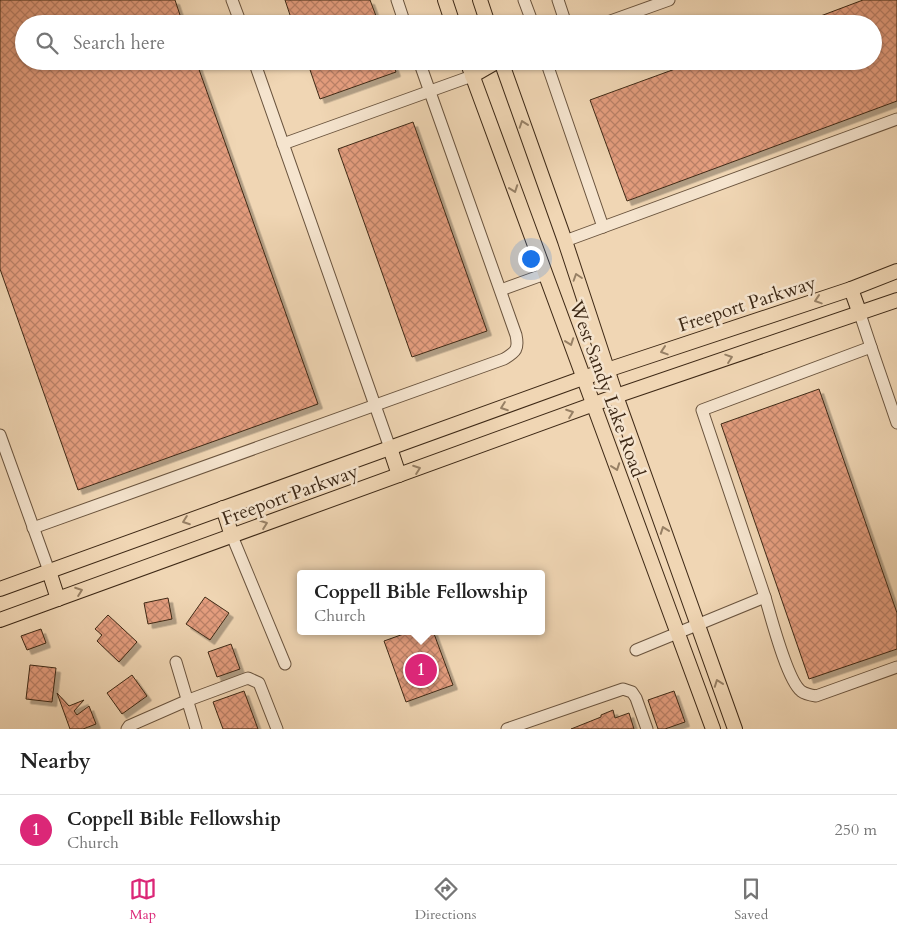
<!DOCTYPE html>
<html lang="en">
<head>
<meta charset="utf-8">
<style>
  :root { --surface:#fff; --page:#f6f6f6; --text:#222; --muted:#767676; --line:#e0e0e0; --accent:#db2777 }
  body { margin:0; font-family:Cardo,serif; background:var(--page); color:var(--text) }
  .you { position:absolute; left:530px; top:258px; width:18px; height:18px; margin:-12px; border:4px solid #fff; border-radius:50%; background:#1a73e8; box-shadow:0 0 0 8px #1a73e833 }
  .badge { display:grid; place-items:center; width:32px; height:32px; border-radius:50%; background:var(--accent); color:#fff; font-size:16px; font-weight:700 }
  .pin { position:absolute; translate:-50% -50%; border:2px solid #fff; box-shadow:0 1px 5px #0006 }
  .popup { position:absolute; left:297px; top:570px; width:248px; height:65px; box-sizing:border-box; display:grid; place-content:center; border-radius:5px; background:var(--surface); filter:drop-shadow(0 1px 4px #0005); font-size:16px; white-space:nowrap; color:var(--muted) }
  .popup b { font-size:19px; color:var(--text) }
  .popup::after { content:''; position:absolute; left:50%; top:100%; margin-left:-10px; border:10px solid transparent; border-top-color:var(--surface) }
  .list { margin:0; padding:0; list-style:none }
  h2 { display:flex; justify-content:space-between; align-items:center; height:65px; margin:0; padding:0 20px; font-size:21px }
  h2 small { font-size:16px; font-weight:400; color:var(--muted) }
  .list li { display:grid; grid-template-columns:32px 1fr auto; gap:15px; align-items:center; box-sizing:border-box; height:70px; padding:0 20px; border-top:1px solid var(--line) }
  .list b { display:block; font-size:19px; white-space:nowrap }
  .list p { margin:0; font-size:16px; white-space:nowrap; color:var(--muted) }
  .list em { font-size:16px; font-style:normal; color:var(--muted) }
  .icon { flex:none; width:28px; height:28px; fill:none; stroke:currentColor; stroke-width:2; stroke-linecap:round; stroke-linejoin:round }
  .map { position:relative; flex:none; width:897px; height:729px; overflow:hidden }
  .search { position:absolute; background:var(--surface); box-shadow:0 1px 4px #0004; left:15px; right:15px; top:15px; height:55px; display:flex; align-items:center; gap:12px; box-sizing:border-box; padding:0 18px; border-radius:28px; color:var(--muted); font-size:19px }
  .sheet { height:135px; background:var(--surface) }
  nav { display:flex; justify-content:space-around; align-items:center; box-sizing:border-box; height:70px; border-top:1px solid var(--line); background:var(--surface); font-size:14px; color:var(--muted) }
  nav a { display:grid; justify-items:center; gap:2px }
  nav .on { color:var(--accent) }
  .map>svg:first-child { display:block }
</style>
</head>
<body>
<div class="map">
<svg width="897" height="729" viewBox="0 0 897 729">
  <defs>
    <pattern id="building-cross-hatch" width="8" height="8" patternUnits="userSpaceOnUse" patternTransform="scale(1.25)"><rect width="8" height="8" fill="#e59e7f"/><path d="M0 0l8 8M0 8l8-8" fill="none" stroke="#bb8167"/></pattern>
    <filter id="shadow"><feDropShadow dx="4.5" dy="4.5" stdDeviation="0" flood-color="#0004"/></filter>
  </defs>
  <rect width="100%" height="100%" fill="#f0d6b4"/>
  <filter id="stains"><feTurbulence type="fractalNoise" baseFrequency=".004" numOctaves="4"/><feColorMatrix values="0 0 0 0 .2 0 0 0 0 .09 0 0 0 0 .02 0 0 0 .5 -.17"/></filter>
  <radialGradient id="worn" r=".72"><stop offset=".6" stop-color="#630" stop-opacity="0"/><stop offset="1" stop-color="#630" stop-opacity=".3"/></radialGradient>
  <g fill="url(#building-cross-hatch)" stroke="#3e2916" filter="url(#shadow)">
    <path d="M0 0H175L183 24H24V61H196L318 404 78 490 0 269Z"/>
    <path d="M285 0H370L379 24H293Z"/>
    <path d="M863 0H897V101L627 201 590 100 697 61H873V24L802 23Z"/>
    <path d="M307 61H392L396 72 320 99Z"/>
    <path d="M413 122 487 331 412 357 338 149Z"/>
    <path d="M819 389 897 613V649L809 679 721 424Z"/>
    <path d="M205 597 229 613 210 640 186 624Z"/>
    <path d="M168 598 172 619 148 624 144 603Z"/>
    <path d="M108 615 137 642 119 662 97 641 102 635 95 629Z"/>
    <path d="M41 629 46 643 27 650 21 636Z"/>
    <path d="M412 631H433L453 685 406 702 384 641Z"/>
    <path d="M231 644 240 669 217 677 208 652Z"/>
    <path d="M30 665 56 668 52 702 26 699Z"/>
    <path d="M132 675 147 696 122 714 107 693Z"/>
    <path d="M244 691 258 729H223L213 702Z"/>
    <path d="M674 691 685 722 665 729H658L648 700Z"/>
    <path d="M57 693 69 706 84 700 74 711 77 715 89 706 96 724 83 729H70Z"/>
    <path d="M613 710 615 718 629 713 634 729H571L601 717V715Z"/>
  </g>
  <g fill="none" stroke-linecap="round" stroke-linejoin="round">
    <defs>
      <g id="minor">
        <path d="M232 0 241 24"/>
        <path d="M397 0 405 24"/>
        <path d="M524 0 533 24"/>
        <path d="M558 0 566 24"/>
        <path d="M602 24 669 0"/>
        <path d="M254 61 390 448"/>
        <path d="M546 61 603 227"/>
        <path d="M283 144 472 76"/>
        <path d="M565 241 897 119"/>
        <path d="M501 290 545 274"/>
        <path d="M871 347 897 423"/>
        <path d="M0 435 49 571"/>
        <path d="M33 528 504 359C516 352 519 349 516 335L419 61"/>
        <path d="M232 536 285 664"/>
        <path d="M765 597C771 617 787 680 801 691 805 694 810 695 816 696L897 667"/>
        <path d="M636 650 765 597 702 410 871 347 860 314"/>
        <path d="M176 662 196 729"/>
        <path d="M127 729 129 726 186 701 248 678 259 683 277 729"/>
        <path d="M507 729 623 689 632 692 636 698 647 729"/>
      </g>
      <g id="major">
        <path d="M445 0 453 24"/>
        <path d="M480 0 488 24"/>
        <path d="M467 61 713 729"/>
        <path d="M501 61 565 241 616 396 735 729"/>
        <path d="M472 76 498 61"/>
        <path d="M851 289 860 314"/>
        <path d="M390 448 399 475"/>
        <path d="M223 508 232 536"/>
        <path d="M49 571 58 599"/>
        <path d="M0 589 583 378 851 289 897 271"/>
        <path d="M0 620 616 396 897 300"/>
      </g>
    </defs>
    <use href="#minor" stroke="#6a543e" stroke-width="13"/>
    <use href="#major" stroke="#3e2916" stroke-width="16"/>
    <use href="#minor" stroke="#f5e4ce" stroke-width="11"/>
    <use href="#major" stroke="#f0d6b4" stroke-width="14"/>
  </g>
  <defs><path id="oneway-chevron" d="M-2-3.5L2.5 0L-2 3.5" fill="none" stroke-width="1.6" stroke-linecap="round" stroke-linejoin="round" transform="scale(1.25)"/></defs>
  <g stroke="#978065">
    <use href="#oneway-chevron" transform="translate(523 124) rotate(-109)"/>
    <use href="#oneway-chevron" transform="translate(514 189) rotate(70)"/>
    <use href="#oneway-chevron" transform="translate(577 277) rotate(-108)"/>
    <use href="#oneway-chevron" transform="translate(818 300) rotate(162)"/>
    <use href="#oneway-chevron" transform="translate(570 342) rotate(70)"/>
    <use href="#oneway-chevron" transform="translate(664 351) rotate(162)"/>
    <use href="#oneway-chevron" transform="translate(729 358) rotate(-19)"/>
    <use href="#oneway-chevron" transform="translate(504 407) rotate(160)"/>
    <use href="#oneway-chevron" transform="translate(570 413) rotate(-20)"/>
    <use href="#oneway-chevron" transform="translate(616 467) rotate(70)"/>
    <use href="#oneway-chevron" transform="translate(417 469) rotate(-20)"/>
    <use href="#oneway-chevron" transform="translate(186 521) rotate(160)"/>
    <use href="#oneway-chevron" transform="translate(264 524) rotate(-20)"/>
    <use href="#oneway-chevron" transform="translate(664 530) rotate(-110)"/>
    <use href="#oneway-chevron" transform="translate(79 591) rotate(-20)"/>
    <use href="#oneway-chevron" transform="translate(718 683) rotate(-110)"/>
  </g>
  <g text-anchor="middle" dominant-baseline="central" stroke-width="5" stroke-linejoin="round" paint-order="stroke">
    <g font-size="19" fill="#3e2916" stroke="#f5e4ce">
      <text transform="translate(747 304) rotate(-18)">Freeport Parkway</text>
      <text transform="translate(607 389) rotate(70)">West Sandy Lake Road</text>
      <text transform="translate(290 495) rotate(-20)">Freeport Parkway</text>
    </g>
  </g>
  <rect width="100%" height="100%" filter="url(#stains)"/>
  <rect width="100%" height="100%" fill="url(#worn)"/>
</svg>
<div class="you"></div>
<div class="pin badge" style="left:421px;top:670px">1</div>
<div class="popup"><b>Coppell Bible Fellowship</b>Church</div>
<div class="search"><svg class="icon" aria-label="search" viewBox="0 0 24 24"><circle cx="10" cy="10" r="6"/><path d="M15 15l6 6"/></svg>Search here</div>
</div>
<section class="sheet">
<h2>Nearby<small></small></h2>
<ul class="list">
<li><span class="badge">1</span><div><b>Coppell Bible Fellowship</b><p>Church</p></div><em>250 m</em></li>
</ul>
</section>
<nav>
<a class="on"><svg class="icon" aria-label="map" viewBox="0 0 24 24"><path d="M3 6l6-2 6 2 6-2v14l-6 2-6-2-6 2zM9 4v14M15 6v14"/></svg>Map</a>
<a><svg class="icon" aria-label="directions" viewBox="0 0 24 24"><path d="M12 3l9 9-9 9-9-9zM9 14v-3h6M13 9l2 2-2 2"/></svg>Directions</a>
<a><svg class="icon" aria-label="saved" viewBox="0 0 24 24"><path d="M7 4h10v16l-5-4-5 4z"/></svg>Saved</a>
</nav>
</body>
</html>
